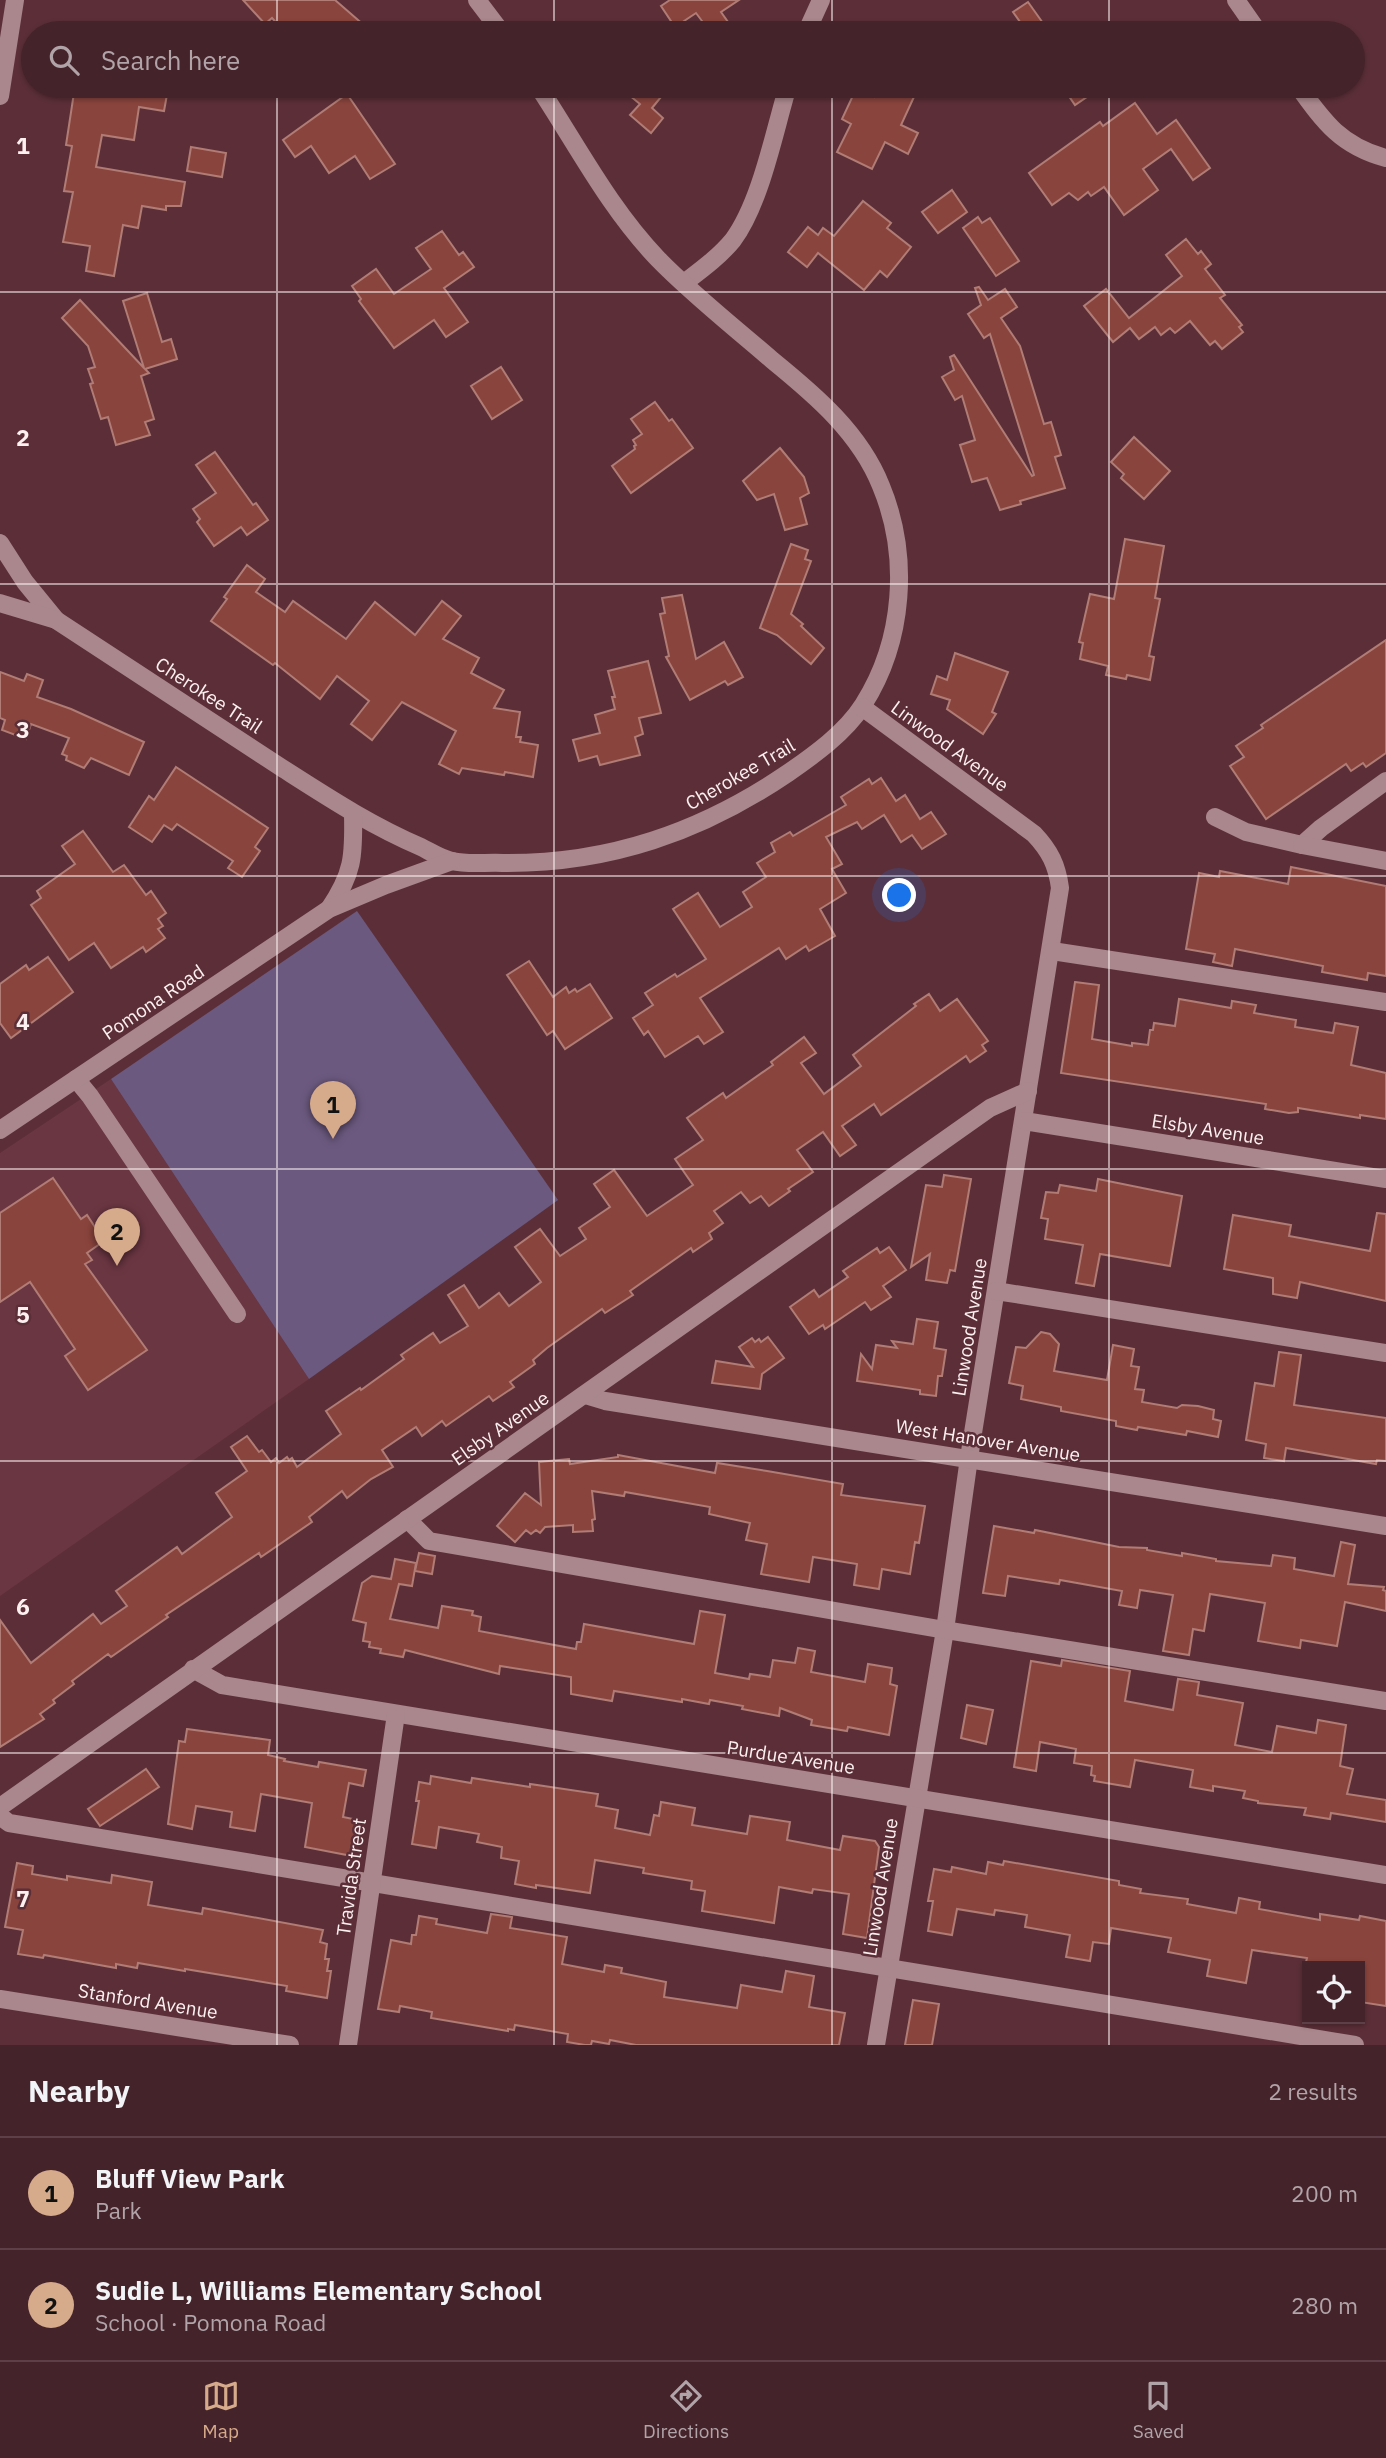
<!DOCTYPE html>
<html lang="en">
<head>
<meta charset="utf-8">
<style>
  :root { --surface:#45232a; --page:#4f2f36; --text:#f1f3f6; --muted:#b0a4a8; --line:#5d4047; --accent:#d6ab8b }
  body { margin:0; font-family:"IBM Plex Sans",sans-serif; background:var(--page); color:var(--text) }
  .controls { position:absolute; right:21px; bottom:21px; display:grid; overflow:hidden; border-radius:0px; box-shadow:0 2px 5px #0004 }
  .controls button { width:63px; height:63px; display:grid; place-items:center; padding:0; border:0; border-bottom:2px solid var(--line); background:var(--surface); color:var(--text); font:35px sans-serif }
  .you { position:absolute; left:900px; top:896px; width:24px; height:24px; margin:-18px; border:5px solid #fff; border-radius:50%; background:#1a73e8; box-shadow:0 0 0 10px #1a73e833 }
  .badge { display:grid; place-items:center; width:46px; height:46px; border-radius:50%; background:var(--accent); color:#111; font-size:23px; font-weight:700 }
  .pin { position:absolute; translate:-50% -58px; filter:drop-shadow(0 2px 4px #0008) }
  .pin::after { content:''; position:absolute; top:37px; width:24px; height:21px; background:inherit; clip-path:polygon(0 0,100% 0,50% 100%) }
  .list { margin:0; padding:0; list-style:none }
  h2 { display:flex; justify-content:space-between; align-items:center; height:91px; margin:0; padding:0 28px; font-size:30px }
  h2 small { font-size:23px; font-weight:400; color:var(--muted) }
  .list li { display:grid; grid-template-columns:46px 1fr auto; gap:21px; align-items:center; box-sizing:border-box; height:112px; padding:0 28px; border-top:2px solid var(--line) }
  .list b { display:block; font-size:26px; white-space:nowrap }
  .list p { margin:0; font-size:23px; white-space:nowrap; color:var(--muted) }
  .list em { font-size:23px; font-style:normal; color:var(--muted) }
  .icon { flex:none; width:38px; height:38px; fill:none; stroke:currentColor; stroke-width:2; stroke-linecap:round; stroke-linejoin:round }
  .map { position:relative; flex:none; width:1386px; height:2045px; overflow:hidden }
  .search { position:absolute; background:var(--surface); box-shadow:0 2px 5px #0004; left:21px; right:21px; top:21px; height:77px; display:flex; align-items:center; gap:18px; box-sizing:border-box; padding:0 24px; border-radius:38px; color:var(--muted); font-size:26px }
  .sheet { height:315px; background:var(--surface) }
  nav { display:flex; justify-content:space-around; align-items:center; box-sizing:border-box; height:98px; border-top:2px solid var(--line); background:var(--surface); font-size:19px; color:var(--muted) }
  nav a { display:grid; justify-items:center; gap:4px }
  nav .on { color:var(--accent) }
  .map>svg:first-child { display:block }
</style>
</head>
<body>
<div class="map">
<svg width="1386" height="2045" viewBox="0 0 1386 2045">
  <rect width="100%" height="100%" fill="#5c2f38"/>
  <path fill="#6a3642" d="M111 1079 309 1379 0 1596V1153Z"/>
  <path fill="#6c597f" d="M357 911 558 1200 309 1379 111 1079Z"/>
  <g fill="#89443d" stroke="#b07c75" stroke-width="2">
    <path d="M243 0H335L373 33H286L272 18 265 24Z"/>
    <path d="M670 0H739L721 12 728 22 711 33 696 13 675 27 661 6Z"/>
    <path d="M1028 2 1050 33H1028L1013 12Z"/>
    <path d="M75 86H149L168 89 164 111 139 107 134 140 102 135 96 167 185 182 181 206H166V210L142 206 138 228 123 225 114 276 86 271 90 246 63 242 73 192 64 191 72 146 66 145Z"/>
    <path d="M618 86H670L652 108 663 118 651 133 630 115 640 104Z"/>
    <path d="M879 86H919L901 125 918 133 908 154 885 142 872 169 837 152 851 124 842 119 856 89 874 97Z"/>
    <path d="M1062 86H1103L1075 105Z"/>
    <path d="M347 94 395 164 370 179 355 156 329 173 311 146 295 157 283 140Z"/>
    <path d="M1135 103 1157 134 1176 120 1210 168 1193 180 1171 149 1143 169 1158 190 1124 215 1104 187 1091 196 1088 192 1078 200 1069 193 1052 205 1029 173 1100 122 1103 126Z"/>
    <path d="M191 147 226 153 222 177 187 171Z"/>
    <path d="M952 190 967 212 938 233 922 212Z"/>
    <path d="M863 201 891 223 887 228 911 247 887 277 880 271 864 290 818 253 807 267 788 252 808 227 818 235 823 228 834 236Z"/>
    <path d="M978 217 982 223 990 218 1019 261 996 276 963 228Z"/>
    <path d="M442 231 459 255 463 252 474 267 444 288 468 322 446 337 434 320 394 348 359 301 361 299 352 286 376 269 394 294 431 269 416 248Z"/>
    <path d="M1186 239 1198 254 1201 251 1211 264 1205 269 1225 295 1220 298 1242 325 1239 327 1243 332 1222 349 1215 341 1210 345 1190 321 1175 333 1170 328 1161 335 1155 327 1139 339 1130 328 1113 342 1084 306 1106 289 1129 318 1182 276 1166 255Z"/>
    <path d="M979 287 988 300 1005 289 1017 307 1001 318 1020 346 1044 424 1051 422 1061 455 1055 457 1065 488 1020 501 1021 504 1000 510 987 478 972 482 960 445 975 440 962 396 955 400 942 377 954 370 950 357 954 355 1032 476 1034 475 990 334 984 338 968 314 981 305 975 288Z"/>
    <path d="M147 293 162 342 171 339 177 359 145 369 149 373 141 376 154 419 145 422 150 435 116 445 108 417 101 419 90 384 93 383 88 369 95 367 88 346 62 318 80 300 144 368 123 301Z"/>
    <path d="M501 367 522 400 492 419 471 386Z"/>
    <path d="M655 402 669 421 672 419 693 448 631 493 612 466 635 449 634 446 636 445 633 440 642 434 631 419Z"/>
    <path d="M1134 437 1170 471 1144 499 1121 478 1124 474 1111 462Z"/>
    <path d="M780 448 804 477 809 493 800 498 807 524 785 530 774 494 757 500 743 481Z"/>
    <path d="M215 452 253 505 256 503 268 520 247 535 241 527 214 546 197 522 200 519 193 509 216 493 196 465Z"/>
    <path d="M1125 539 1164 546 1155 598 1160 599 1149 656 1154 657 1150 680 1127 675 1126 679 1106 675 1108 666 1080 659 1083 643 1079 642 1090 594 1114 599Z"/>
    <path d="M791 544 808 550 805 559 811 561 791 614 803 624 801 626 824 648 811 664 777 635 760 628Z"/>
    <path d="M247 565 265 579 256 592 285 612 293 601 346 639 375 602 415 635 442 601 461 616 443 639 479 658 471 673 504 690 494 708 520 712 516 737H521L520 742 538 745 533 777 505 772 504 775 462 768 459 774 439 764 456 731 402 702 372 740 351 724 369 701 337 676 320 699 275 663 273 665 211 621 227 599 224 597Z"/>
    <path d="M682 595 696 659 724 642 743 677 728 685 725 681 690 700 666 657 669 656 660 614 665 613 662 598Z"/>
    <path d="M1386 640V753L1366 767 1363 763 1351 771 1346 764 1266 819 1230 766 1244 757 1236 746 1263 728 1261 725Z"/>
    <path d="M955 653 1008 672 992 712 996 714 983 734 947 709 950 700 931 694 937 676 947 680Z"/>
    <path d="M648 661 661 713 639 718 643 734 635 737 640 755 600 765 597 756 579 761 573 740 600 733 595 715 615 709 612 697H615L608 671Z"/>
    <path d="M0 672 24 681 27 674 43 680 37 697 71 709 144 742 129 775 91 758 84 768 66 760 67 756 62 754 69 738 31 724 26 739 2 730 5 720 0 718Z"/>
    <path d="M176 767 268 828 255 847 260 851 242 877 228 868 233 861 177 824 172 830 164 825 152 842 129 827 149 796 154 800Z"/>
    <path d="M881 778 896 801 905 795 920 819 931 812 946 834 922 849 912 835 901 842 884 815 862 829 857 822 826 837 842 864 832 869 846 893 820 909 835 936 809 951 806 946 786 959 779 948 700 998 723 1032 704 1044 698 1036 665 1057 648 1031 644 1035 633 1018 653 1005 645 993 675 974 677 977 706 959 673 909 698 893 720 927 752 907 743 892 766 877 757 863 775 852 771 843 790 832 793 836 846 805 841 797 869 779 872 784Z"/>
    <path d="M83 831 113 872 124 865 146 895 151 891 166 913 158 919 163 926 158 929 165 938 146 952 143 947 111 968 94 943 69 960 31 905 41 898 37 891 75 864 62 846Z"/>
    <path d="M1291 867 1386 886V976L1368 973 1367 980 1322 972 1323 966 1235 949 1232 966 1213 962 1215 954 1186 949 1199 873 1219 877 1220 871 1288 884Z"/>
    <path d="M48 957 73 992 11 1038 0 1023V984L26 965 29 970Z"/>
    <path d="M529 961 553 997 566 987 569 993 575 989 577 992 590 984 612 1018 565 1049 553 1031 547 1035 507 975Z"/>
    <path d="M1075 982 1099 985 1092 1039 1132 1046V1043L1148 1045 1150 1030H1153L1154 1023 1175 1026 1179 999 1231 1008 1232 1001 1256 1005 1254 1013 1296 1020 1295 1027 1333 1033 1335 1023 1358 1027 1351 1065 1386 1073V1119L1360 1115V1118L1298 1108V1112L1289 1113 1265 1109 1266 1104 1061 1073Z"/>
    <path d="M929 994 940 1011 957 999 988 1041 982 1045 986 1051 970 1062 966 1056 881 1115 874 1104 842 1126 856 1145 840 1156 823 1132 797 1150 813 1172 788 1189 790 1191 769 1206 761 1196 750 1203 741 1192 714 1211 723 1223 709 1233 712 1239 693 1252 691 1248 630 1291 633 1295 605 1313 602 1309 547 1348 533 1360 535 1364 510 1382 514 1387 493 1401 489 1396 446 1426 442 1421 422 1436 416 1427 382 1450 393 1467 371 1479 347 1498 342 1491 309 1517 312 1522 261 1557 259 1553 166 1615 168 1617 111 1657 108 1654 72 1681 74 1684 53 1700 55 1703 40 1714 44 1719 0 1747V1620L31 1663 93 1614 101 1624 127 1606 116 1591 177 1547 182 1554 232 1517 216 1493 247 1471 231 1447 247 1436 259 1452 262 1450 271 1462 276 1458 279 1463 287 1457 289 1460 292 1458 297 1467 341 1434 326 1411 360 1388 361 1390 404 1359 401 1355 433 1333 440 1343 468 1326 448 1295 464 1285 479 1308 499 1293 509 1306 541 1282 515 1247 540 1229 560 1256 586 1239 579 1228 610 1207 594 1184 614 1170 647 1216 693 1185 675 1159 703 1140 687 1118 723 1093 726 1098 773 1065 771 1062 804 1037 816 1053 801 1063 824 1094 861 1066 853 1055 916 1006 914 1004Z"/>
    <path d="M944 1175 971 1179 955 1271 950 1270 947 1283 926 1280 930 1254 911 1267 926 1185 942 1187Z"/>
    <path d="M53 1178 81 1219 87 1215 104 1241 87 1253 92 1260 85 1264 147 1350 88 1390 65 1356 75 1349 30 1282 0 1302V1213Z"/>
    <path d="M1098 1179 1182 1196 1170 1266 1100 1254 1094 1286 1076 1283 1083 1245 1045 1239 1048 1219 1041 1218 1046 1192 1058 1193 1060 1185 1096 1191Z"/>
    <path d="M1377 1213 1386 1214V1301L1300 1282 1297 1298 1273 1294V1278L1224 1269 1233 1215 1291 1225 1289 1236 1370 1251Z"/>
    <path d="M889 1247 906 1270 883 1286 891 1297 871 1310 865 1302 825 1329 823 1325 809 1334 790 1307 814 1290 819 1297 848 1277 843 1271 877 1248 880 1253Z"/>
    <path d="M917 1319 938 1322 934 1348 946 1350 942 1376H938L936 1396 920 1394V1390L857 1381 861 1354 872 1369 876 1345 897 1348 892 1341 913 1344Z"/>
    <path d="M1041 1332 1050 1334 1059 1344 1054 1371 1107 1380 1113 1345 1134 1349 1131 1366 1139 1367 1135 1389 1144 1390 1142 1402 1177 1408 1182 1405 1198 1406 1214 1410 1213 1419 1221 1421 1218 1437 1187 1431 1186 1435 1138 1427 1137 1430 1116 1426V1421L1061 1411V1407L1021 1399 1023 1386 1009 1383 1016 1347 1026 1348Z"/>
    <path d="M768 1337 784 1358 762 1374 760 1389 712 1383 716 1361 753 1367 739 1347 752 1338 755 1342 759 1339 761 1342Z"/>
    <path d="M1279 1352 1301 1355 1294 1405 1386 1418V1461L1377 1460 1376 1464 1286 1448 1284 1461 1264 1458 1266 1444 1246 1440 1255 1383 1274 1386Z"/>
    <path d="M618 1455 715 1473 717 1463 767 1471 843 1484 841 1495 925 1506 919 1543 915 1542 910 1574 882 1569 879 1589 854 1585 857 1564 813 1557 809 1582 761 1574 767 1544 746 1540 750 1523 709 1514 710 1507 625 1492 624 1496 592 1491 595 1519 592 1520 593 1531 573 1532V1525L545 1527 540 1533 536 1530 531 1534 526 1530 515 1542 497 1526 525 1493 541 1505 539 1462 569 1459 570 1464 618 1457Z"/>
    <path d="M994 1526 1034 1533 1035 1530 1119 1547 1147 1548V1550L1182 1556V1553L1216 1559V1561L1271 1566 1273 1555 1295 1558 1294 1569 1334 1576 1341 1542 1355 1545 1348 1584 1384 1587 1383 1590 1386 1591V1611L1345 1602 1337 1646 1301 1640 1300 1648 1258 1641 1265 1603 1210 1594 1204 1631 1193 1629 1189 1655 1163 1651 1173 1595 1140 1590 1137 1608 1119 1605 1122 1591 1060 1580 1059 1584 1008 1576 1005 1596 983 1593Z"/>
    <path d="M419 1553 435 1556 432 1574 415 1571Z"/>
    <path d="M395 1559 416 1563 412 1586 399 1584 390 1619 438 1628 442 1606 473 1611 472 1615 481 1617 479 1631 576 1649 577 1642H581L584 1624 694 1644 700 1611 725 1615 715 1673 749 1679 750 1674 770 1677 773 1660 795 1663 798 1648 815 1651 811 1672 865 1682 868 1664 892 1668 890 1684 897 1686 889 1735 848 1727 847 1731 811 1725 812 1720 780 1708 779 1716 742 1709 743 1706 710 1700 709 1704 682 1699V1702L614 1691 612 1701 571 1694V1677L500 1666 499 1674 405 1650 403 1657 380 1653 381 1649 369 1647 370 1642 363 1641 366 1623 353 1620 362 1583 372 1576 391 1579Z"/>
    <path d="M1062 1660 1130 1671 1125 1701 1173 1710 1178 1679 1199 1682 1197 1695 1243 1703 1235 1745 1272 1752 1277 1726 1316 1733 1318 1720 1346 1725 1340 1766 1353 1769 1347 1794 1386 1800V1822L1331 1813 1330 1819 1304 1815 1306 1808 1258 1803V1801L1243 1798 1245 1791 1213 1786V1791L1190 1787 1193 1770 1135 1760 1130 1787 1094 1781 1095 1776 1091 1775 1092 1766 1074 1763 1076 1749 1040 1742 1036 1771 1014 1767 1031 1661 1061 1666Z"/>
    <path d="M967 1705 993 1710 986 1744 961 1738Z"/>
    <path d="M187 1729 270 1740 268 1755 285 1759 284 1761 318 1767 319 1762 366 1770 363 1786 349 1783 343 1817 358 1820 352 1856 305 1847 312 1803 261 1794 255 1831 230 1827 232 1812 196 1806 192 1829 168 1824 179 1741 185 1742Z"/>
    <path d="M146 1769 159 1787 100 1826 88 1809Z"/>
    <path d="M431 1776 471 1783 472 1778 530 1787V1784L598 1794 596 1806 618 1810 615 1828 650 1835 654 1815 659 1816 661 1802 695 1808 692 1825 747 1834 750 1816 790 1822 787 1840 840 1850 843 1836 875 1841 879 1847 867 1938 843 1934 849 1894 813 1889 812 1893 779 1887 774 1923 702 1911 705 1891 691 1889 692 1881 643 1873 644 1868 595 1860 590 1893 536 1885V1888L515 1884 519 1861 501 1858 502 1847 477 1842 479 1834 439 1827 436 1848 412 1844 419 1801H416L419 1782 430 1784Z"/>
    <path d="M1004 1861 1119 1881V1885L1141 1889 1140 1893 1188 1899 1187 1904 1236 1913 1239 1898 1260 1902 1259 1909 1320 1920V1914L1359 1920 1360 1916 1386 1921V2006L1360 2002V1966H1305L1307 1958 1252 1950 1246 1983 1207 1976 1210 1960 1168 1952 1171 1938 1111 1928 1109 1944 1093 1942 1090 1961 1066 1957 1070 1935 1025 1927 1027 1915 995 1910 994 1915 957 1909 952 1935 928 1931 933 1901H928L934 1869 951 1872 952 1867 986 1874 988 1862 1003 1865Z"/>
    <path d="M17 1863 33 1866 32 1874 67 1880V1876L111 1883 112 1875 152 1882 148 1905 202 1914 203 1908 323 1930 320 1942 327 1944 325 1959H329L327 1971H331L327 1998 286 1991 287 1986 185 1969V1971L138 1963 137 1968 116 1964V1968L44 1955 43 1958 18 1954 23 1930 5 1927Z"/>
    <path d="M491 1914 512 1917 510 1928 567 1937 562 1964 604 1972 605 1965 622 1968 621 1973 666 1982 664 1997 737 2008 741 1985 782 1992 786 1971 814 1976 809 2007 845 2013 839 2045H636L610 2040 609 2044 592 2041 591 2045H585L567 2042 568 2034 515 2025 514 2030 508 2029V2031L431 2018 432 2012 400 2006 399 2012 378 2009 391 1940 411 1944 412 1935H416L419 1916 437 1919 436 1924 487 1933Z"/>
    <path d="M913 2000 939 2004 932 2045H905Z"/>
  </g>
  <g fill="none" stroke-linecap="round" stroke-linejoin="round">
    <g stroke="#a9878c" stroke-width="18">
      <path d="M477 0 502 33"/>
      <path d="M1236 0 1259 33"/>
      <path d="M806 33 821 0"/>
      <path d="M1298 86C1324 122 1341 146 1386 158"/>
      <path d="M0 96 15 0"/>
      <path d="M684 283C701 270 719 257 733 240 761 202 774 132 788 86"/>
      <path d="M0 543 25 582 56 620"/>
      <path d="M0 603 56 620C131 669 207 719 282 768 329 798 370 825 421 847 431 852 442 859 452 861 468 865 487 862 503 863 609 864 701 832 788 773 814 755 845 733 863 705 904 641 910 556 881 486 860 433 815 395 772 360 734 327 693 295 658 259 609 208 577 145 538 86"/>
      <path d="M862 707 1034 834C1050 851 1057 865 1060 888L969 1458 945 1630 876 2045"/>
      <path d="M1215 817 1246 832 1302 845 1321 828 1386 781"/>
      <path d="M1302 845 1386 861"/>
      <path d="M329 909C353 874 354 856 353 815"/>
      <path d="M1052 951 1386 1002"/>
      <path d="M76 1079 90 1096 237 1314"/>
      <path d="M1024 1121 1386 1179"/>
      <path d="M0 1130 329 909 386 885 452 861"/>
      <path d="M996 1291 1386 1353"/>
      <path d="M585 1395 605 1401 1386 1526"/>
      <path d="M407 1519 429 1541 945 1630 1386 1701"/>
      <path d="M193 1669 222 1685 1386 1875"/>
      <path d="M0 1807 990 1108 1028 1091"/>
      <path d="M0 1816 9 1823 1355 2045"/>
      <path d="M0 1999 290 2045"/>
      <path d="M348 2045 396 1714"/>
    </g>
  </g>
  <path fill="none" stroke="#fcf0f1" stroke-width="2" stroke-opacity="0.55" d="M277 0V33M554 0V33M832 0V33M1109 0V33M277 86V2045M554 86V2045M832 86V2045M1109 86V2045M0 292H1386M0 584H1386M0 876H1386M0 1169H1386M0 1461H1386M0 1753H1386"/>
  <g text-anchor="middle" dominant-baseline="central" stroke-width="5" stroke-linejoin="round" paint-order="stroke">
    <g font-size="19" fill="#fcf0f1" stroke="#5c2f38">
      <text transform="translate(209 695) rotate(33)">Cherokee Trail</text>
      <text transform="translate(950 746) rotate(36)">Linwood Avenue</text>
      <text transform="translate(740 774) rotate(-30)">Cherokee Trail</text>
      <text transform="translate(153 1002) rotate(-34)">Pomona Road</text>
      <text transform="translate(1208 1129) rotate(9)">Elsby Avenue</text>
      <text transform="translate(969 1327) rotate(-81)">Linwood Avenue</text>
      <text transform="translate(500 1428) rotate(-35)">Elsby Avenue</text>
      <text transform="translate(988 1440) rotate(9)">West Hanover Avenue</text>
      <text transform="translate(791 1757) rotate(9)">Purdue Avenue</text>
      <text transform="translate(351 1877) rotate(-82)">Travida Street</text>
      <text transform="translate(880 1887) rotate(-81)">Linwood Avenue</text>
      <text transform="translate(148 2001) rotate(9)">Stanford Avenue</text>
    </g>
  </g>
  <g font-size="23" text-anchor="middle" font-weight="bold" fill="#fcf0f1" stroke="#5c2f38" stroke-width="5" stroke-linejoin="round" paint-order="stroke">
    <text x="23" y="154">1</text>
    <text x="23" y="446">2</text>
    <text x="23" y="738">3</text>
    <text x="23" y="1030">4</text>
    <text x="23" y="1323">5</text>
    <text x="23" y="1615">6</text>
    <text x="23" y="1907">7</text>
  </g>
</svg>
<div class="controls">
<button><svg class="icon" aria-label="locate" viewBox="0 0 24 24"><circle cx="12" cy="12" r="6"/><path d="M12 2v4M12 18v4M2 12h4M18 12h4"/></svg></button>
</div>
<div class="you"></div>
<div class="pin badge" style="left:333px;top:1139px">1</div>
<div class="pin badge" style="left:117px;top:1266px">2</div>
<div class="search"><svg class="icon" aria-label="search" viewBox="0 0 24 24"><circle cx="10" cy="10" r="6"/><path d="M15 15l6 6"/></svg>Search here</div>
</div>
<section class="sheet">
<h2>Nearby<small>2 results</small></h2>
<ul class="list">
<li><span class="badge">1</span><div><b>Bluff View Park</b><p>Park</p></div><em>200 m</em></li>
<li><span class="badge">2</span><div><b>Sudie L, Williams Elementary School</b><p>School · Pomona Road</p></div><em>280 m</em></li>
</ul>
</section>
<nav>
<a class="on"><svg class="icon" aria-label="map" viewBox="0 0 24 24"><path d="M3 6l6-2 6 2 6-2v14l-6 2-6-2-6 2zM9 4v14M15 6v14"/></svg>Map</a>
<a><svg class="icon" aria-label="directions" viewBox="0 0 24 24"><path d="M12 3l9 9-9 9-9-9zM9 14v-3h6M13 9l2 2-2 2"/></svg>Directions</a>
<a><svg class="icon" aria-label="saved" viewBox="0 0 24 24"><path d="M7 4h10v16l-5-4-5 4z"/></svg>Saved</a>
</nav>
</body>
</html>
